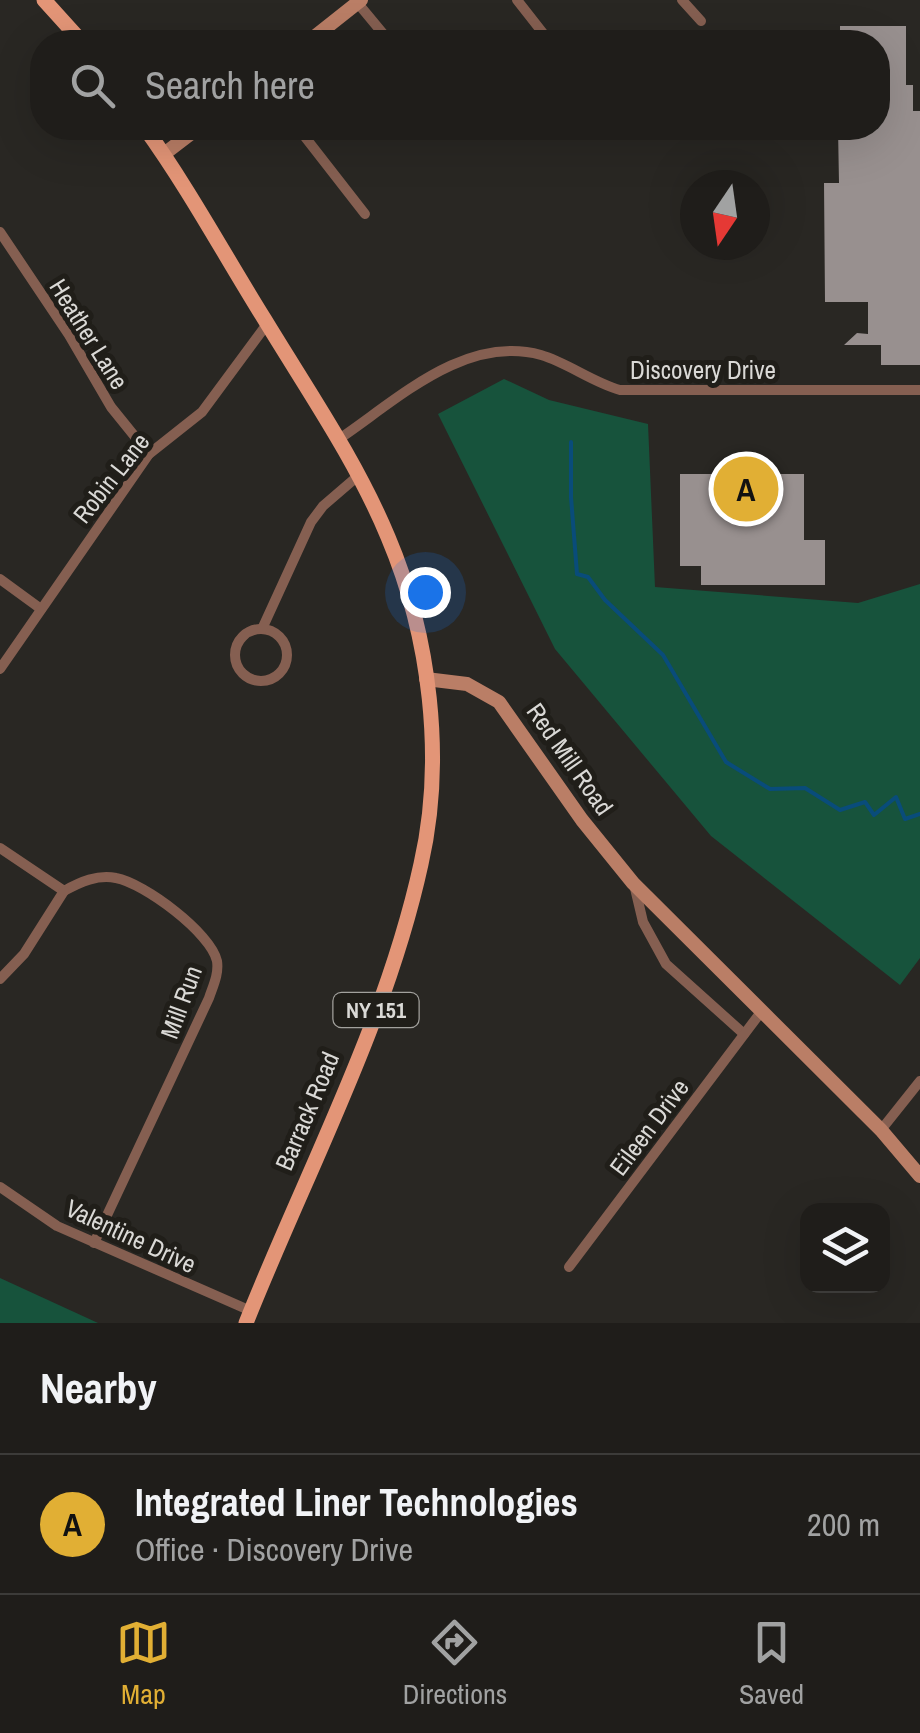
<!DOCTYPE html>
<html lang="en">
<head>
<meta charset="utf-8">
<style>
  :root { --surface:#1f1d1a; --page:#272623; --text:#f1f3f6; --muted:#a1a2a2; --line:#3c3b39; --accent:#e1af34 }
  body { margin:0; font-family:"Archivo Narrow",sans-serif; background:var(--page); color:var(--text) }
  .controls { position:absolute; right:30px; bottom:30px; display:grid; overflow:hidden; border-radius:20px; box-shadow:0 10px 40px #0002 }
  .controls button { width:90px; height:90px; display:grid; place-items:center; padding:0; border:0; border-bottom:2px solid var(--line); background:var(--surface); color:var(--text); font:50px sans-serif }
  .compass { position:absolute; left:680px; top:170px; width:90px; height:90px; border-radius:50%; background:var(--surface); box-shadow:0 10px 40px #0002; rotate:193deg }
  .you { position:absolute; left:425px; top:592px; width:35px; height:35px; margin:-25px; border:8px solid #fff; border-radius:50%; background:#1a73e8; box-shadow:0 0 0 15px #1a73e833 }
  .badge { display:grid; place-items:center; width:65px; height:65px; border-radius:50%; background:var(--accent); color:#111; font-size:32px; font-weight:700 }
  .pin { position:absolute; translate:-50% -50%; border:5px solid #fff; box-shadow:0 2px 10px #0006 }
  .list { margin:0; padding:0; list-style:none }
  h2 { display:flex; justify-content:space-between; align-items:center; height:130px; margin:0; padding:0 40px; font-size:42px }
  h2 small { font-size:32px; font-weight:400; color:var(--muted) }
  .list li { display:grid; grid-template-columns:65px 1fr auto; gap:30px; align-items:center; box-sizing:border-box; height:140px; padding:0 40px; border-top:2px solid var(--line) }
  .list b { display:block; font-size:38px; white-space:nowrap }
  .list p { margin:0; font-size:32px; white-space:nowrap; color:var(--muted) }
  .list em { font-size:32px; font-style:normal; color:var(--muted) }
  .icon { flex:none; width:55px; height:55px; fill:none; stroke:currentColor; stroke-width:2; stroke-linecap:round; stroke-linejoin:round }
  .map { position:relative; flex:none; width:920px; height:1323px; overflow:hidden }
  .search { position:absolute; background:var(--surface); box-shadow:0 10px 40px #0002; left:30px; right:30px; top:30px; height:110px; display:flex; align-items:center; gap:25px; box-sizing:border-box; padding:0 35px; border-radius:40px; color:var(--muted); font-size:38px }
  .sheet { height:270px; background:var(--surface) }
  nav { display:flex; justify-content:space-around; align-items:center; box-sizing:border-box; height:140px; border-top:2px solid var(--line); background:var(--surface); font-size:28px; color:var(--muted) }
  nav a { display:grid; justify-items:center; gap:5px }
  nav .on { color:var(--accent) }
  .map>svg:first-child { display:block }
</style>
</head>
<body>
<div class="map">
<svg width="920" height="1323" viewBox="0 0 920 1323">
  <rect width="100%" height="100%" fill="#292723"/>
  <g fill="#17533c">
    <path d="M504 379 549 400 648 424 655 587 858 603 920 584V958L900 985 711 836 555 649 438 414Z"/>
    <path d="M0 1278 98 1323H0Z"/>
  </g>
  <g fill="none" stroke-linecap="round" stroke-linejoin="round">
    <path stroke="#094c7a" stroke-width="4" d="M571 442V497L577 574 588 577 605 600 663 655 726 762 770 789 805 788 840 810 865 802 874 815 896 797 905 819 920 814"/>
  </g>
  <g fill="#98908f">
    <path d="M840 26H906V85H913V111H920V365H881V345H844L857 333 868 334V302H825L824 183H839L838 128H878V42H840Z"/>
    <path d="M680 474H804V540H825V585H701V566H680Z"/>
  </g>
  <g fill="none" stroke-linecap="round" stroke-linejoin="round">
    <g stroke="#855f51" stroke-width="10">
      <path d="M517 0 550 42"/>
      <path d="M682 0 701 21"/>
      <path d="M356 1 390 42"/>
      <path d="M298 128 365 214"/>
      <path d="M0 232 69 335 111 407 149 454"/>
      <path d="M339 439C397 400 465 334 541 355 568 363 592 382 620 390H920"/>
      <path d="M0 579 41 609"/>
      <circle cx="261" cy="655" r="26"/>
      <path d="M262 629 311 522 323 506 359 475"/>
      <path d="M0 669 149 454 202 412 267 324"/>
      <path d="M0 848 64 891C80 882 98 874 116 878 144 883 211 933 217 961 219 974 213 986 209 998L94 1243"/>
      <path d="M634 884 643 922 666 964 744 1034"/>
      <path d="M0 979 24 954 64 891"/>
      <path d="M881 1130 920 1081"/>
      <path d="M0 1187 57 1226 251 1311"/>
      <path d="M569 1267 761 1012"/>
    </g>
    <g stroke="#ba7e66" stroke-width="14">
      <path d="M308 42 361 0"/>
      <path d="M164 154 198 128"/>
      <path d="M426 679 467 684 499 702 582 820 633 883 881 1130 920 1176"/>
    </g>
    <g stroke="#e39577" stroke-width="15">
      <path d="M44 0 82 42"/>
      <path d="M145 128C189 189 225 256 265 320 308 391 356 460 388 537 430 636 445 759 421 864 386 1024 306 1172 246 1323"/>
    </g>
  </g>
  <g text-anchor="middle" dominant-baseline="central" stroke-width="10" stroke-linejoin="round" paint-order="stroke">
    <rect fill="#201e19" stroke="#a2a19d" stroke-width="2.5" x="333.5" y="993" width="85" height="34" rx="8"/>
    <g font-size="22" font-weight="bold" fill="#dad9d6">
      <text x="376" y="1010">NY 151</text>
    </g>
    <g font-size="25" fill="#dad9d6" stroke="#201e19">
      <text transform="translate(89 334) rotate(58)">Heather Lane</text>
      <text x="703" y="370">Discovery Drive</text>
      <text transform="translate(111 478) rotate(-52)">Robin Lane</text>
      <text transform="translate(570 759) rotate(55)">Red Mill Road</text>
      <text transform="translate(181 1002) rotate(-70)">Mill Run</text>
      <text transform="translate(307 1111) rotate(-67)">Barrack Road</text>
      <text transform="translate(649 1127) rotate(-53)">Eileen Drive</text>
      <text transform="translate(131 1236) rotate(25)">Valentine Drive</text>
    </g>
  </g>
</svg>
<div class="controls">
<button><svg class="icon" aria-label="layers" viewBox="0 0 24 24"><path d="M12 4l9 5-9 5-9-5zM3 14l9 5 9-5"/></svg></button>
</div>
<svg class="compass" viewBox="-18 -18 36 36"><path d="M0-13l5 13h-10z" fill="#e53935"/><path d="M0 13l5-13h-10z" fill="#a1a2a2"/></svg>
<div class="you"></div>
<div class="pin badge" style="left:746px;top:489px">A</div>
<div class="search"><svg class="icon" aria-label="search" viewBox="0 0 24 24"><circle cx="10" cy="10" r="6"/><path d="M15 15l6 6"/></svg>Search here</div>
</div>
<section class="sheet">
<h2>Nearby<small></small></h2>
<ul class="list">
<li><span class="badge">A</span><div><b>Integrated Liner Technologies</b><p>Office · Discovery Drive</p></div><em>200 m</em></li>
</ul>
</section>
<nav>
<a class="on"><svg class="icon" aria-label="map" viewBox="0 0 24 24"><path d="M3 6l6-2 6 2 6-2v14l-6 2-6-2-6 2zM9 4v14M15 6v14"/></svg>Map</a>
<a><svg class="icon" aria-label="directions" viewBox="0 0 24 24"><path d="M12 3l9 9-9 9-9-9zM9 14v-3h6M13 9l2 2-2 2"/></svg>Directions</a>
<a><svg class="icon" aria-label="saved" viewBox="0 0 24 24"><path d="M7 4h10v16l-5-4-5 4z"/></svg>Saved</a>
</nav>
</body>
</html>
